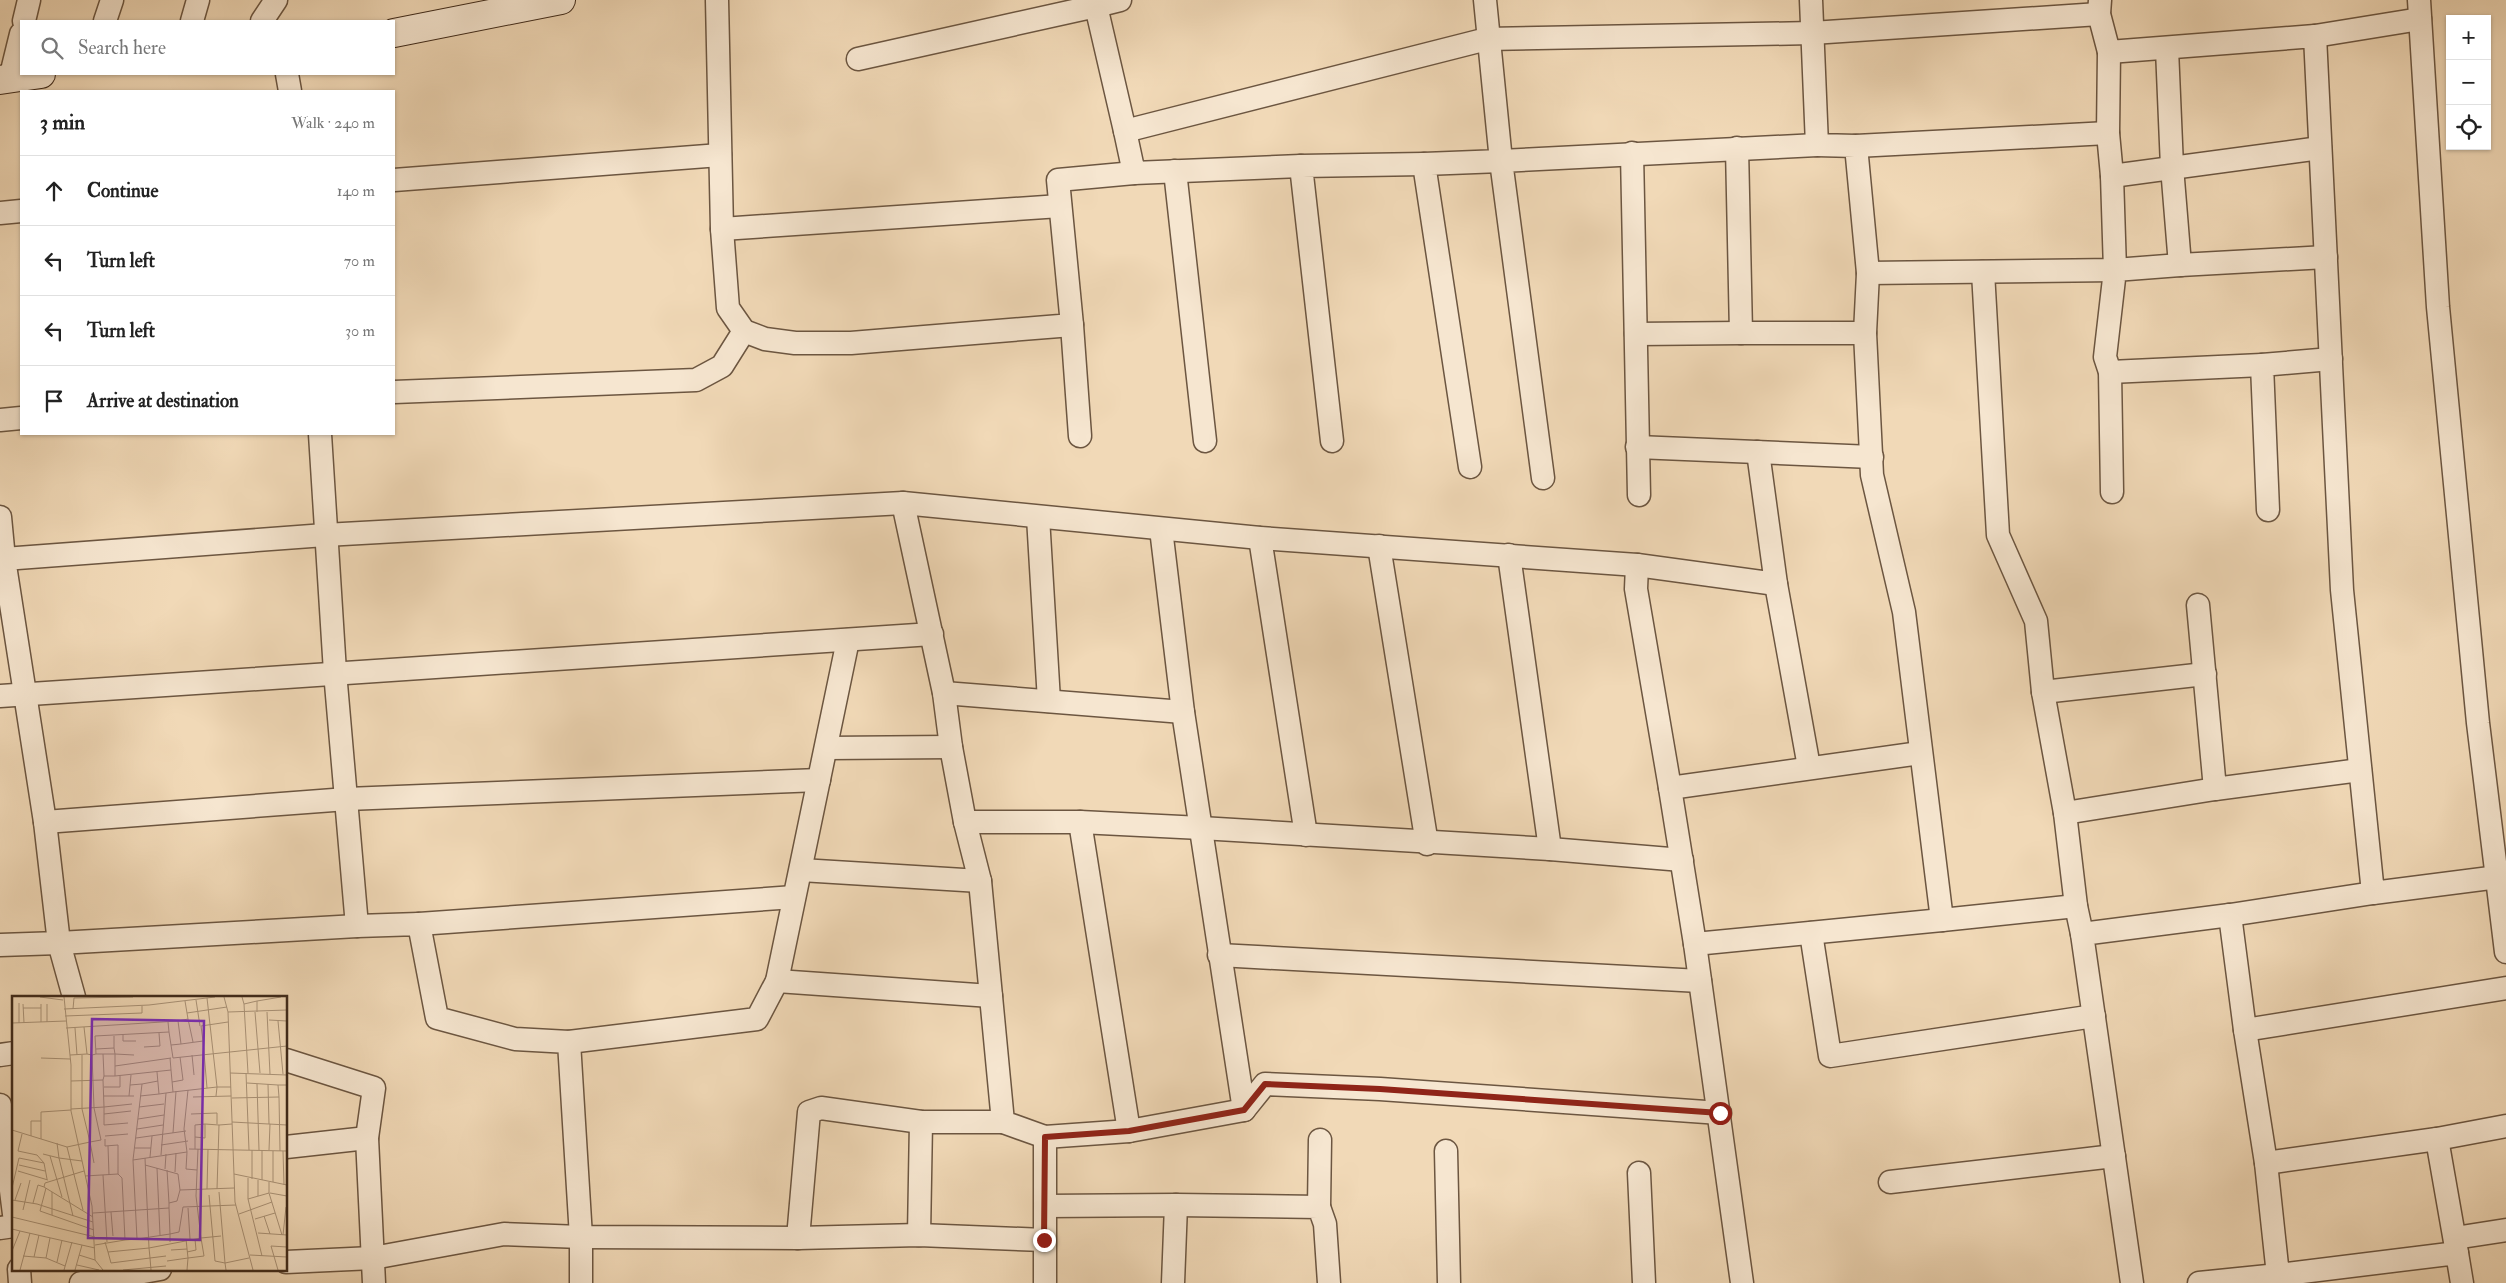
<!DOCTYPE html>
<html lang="en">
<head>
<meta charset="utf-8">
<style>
  :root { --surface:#fff; --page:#f6f6f6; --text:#222; --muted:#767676; --line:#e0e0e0 }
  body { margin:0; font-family:"IM FELL Double Pica",serif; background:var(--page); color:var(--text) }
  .controls { position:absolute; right:15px; top:15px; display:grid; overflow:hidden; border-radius:0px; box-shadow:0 1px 4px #0004 }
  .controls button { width:45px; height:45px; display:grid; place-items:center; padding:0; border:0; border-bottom:1px solid var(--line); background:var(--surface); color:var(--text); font:25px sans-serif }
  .stop { position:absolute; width:15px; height:15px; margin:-11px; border:4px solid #8f2418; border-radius:50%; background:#fff }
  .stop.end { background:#8f2418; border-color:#fff; box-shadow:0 1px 5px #0008 }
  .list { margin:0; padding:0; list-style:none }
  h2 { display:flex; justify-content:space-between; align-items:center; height:65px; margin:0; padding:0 20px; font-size:21px }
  h2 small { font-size:16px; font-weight:400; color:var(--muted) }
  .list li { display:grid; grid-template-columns:32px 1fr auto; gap:15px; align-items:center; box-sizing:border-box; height:70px; padding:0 20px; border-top:1px solid var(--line) }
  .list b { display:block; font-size:19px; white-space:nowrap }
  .list em { font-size:16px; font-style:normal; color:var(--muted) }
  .icon { flex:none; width:28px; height:28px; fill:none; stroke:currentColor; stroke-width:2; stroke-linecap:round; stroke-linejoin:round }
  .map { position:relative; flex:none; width:2506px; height:1283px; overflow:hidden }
  .search { position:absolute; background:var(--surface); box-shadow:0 1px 4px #0004; left:20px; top:20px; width:375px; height:55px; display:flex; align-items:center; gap:12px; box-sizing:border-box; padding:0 18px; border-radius:0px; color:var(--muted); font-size:19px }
  .panel { position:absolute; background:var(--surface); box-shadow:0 1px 4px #0004; left:20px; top:90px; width:375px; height:345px; border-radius:0px }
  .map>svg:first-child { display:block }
</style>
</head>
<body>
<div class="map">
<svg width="2506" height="1283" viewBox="0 0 2506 1283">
  <rect width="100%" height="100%" fill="#f1d9b7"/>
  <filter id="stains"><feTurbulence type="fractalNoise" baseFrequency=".004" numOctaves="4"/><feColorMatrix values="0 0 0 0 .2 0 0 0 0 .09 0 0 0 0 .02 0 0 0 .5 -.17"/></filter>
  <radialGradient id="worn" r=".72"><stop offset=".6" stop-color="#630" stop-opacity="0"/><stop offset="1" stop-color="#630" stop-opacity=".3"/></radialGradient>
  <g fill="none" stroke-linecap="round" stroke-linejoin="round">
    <defs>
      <g id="street">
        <path d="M717 0 722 229 728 308 744 331 765 339 795 343H851L1072 325 1058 180 1134 173"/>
        <path d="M1095 0 1096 6 1120 0"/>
        <path d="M1811 0 1817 145 1856 146 1868 273 2115 270 2112 176 2108 133 2109 52"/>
        <path d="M2100 0 2099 14 2109 52 2315 36 2342 590 2373 893 2498 877"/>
        <path d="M2419 0 2438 307 2478 723 2506 952"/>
        <path d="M24 21 29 0"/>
        <path d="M105 21 112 0"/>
        <path d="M192 21 198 0"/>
        <path d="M262 21 276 0"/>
        <path d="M2315 36 2420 19"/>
        <path d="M2167 49 2172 167 2180 265 2326 257"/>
        <path d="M858 59 1096 6 1125 131 1487 39 1812 33 2099 14"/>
        <path d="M287 74 290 91"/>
        <path d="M10 79 21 34"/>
        <path d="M1125 131 1134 173 1301 166"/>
        <path d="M1856 146 2108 133"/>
        <path d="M1737 148 1741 333H1865"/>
        <path d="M1632 153 1639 495"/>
        <path d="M1175 171 1205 441"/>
        <path d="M2112 176 2320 148"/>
        <path d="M394 180 720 155"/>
        <path d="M0 213 21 211"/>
        <path d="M722 229 1060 206"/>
        <path d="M1983 272 1998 535 2036 621 2043 692 2065 813 2076 906 2082 934"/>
        <path d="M1868 273 1865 333 1872 475 1904 612 1942 920 2076 906"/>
        <path d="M1072 325 1080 436"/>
        <path d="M1636 334 1741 333"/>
        <path d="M2110 372 2262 365"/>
        <path d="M394 392 696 380 722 366 744 331"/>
        <path d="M0 420 21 418"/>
        <path d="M320 434 335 672 357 926 419 924 437 1018 515 1039 569 1042 581 1237V1283"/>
        <path d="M1332 441 1301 166 1424 164"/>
        <path d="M1637 447 1872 457"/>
        <path d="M1470 467 1424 164 1501 161 1485 0"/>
        <path d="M1543 478 1501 161 1817 145"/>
        <path d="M2112 492 2110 372 2105 357 2115 270 2180 265"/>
        <path d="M903 503 944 693 951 747 965 822 980 881 1003 1122 1045 1137 1129 1131 1244 1110 1265 1084 1380 1089 1720 1113"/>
        <path d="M2268 510 2262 365 2331 359"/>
        <path d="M0 517 4 559"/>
        <path d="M1038 517 1049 701"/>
        <path d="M1161 529 1183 712 1244 1110"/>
        <path d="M1260 538 1306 835"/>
        <path d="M1379 546 1427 844"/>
        <path d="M1509 555 1550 849"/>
        <path d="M1637 565 1636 589 1670 788"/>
        <path d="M1776 584 1809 767"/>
        <path d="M2198 605 2215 789 2360 770"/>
        <path d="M2043 692 2205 674"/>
        <path d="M944 693 1183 712"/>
        <path d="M0 696 932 634"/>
        <path d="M827 748 951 747"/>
        <path d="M2065 813 2215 789"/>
        <path d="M45 822 347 799 819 780"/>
        <path d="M965 822H1080L1201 828 1550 849 1682 860"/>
        <path d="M1080 822 1129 1131"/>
        <path d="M801 870 980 881"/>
        <path d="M2230 915 2245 1030 2506 988"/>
        <path d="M419 924 794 897"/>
        <path d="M1811 933 1830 1056 2094 1016"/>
        <path d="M1695 944 1670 788 1920 753"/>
        <path d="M0 945 59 943 45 822 4 559 325 535 903 503 1260 538 1637 565 1776 584 1758 452"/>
        <path d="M1219 955 1700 981"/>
        <path d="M777 981 991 996"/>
        <path d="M74 997 59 943 357 926"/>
        <path d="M2245 1030 2266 1163 2278 1275 2457 1253 2462 1283"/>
        <path d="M569 1042 757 1019 777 981 848 640"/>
        <path d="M0 1055 14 1053"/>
        <path d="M286 1060 374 1088 367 1138 374 1283"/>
        <path d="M0 1105 14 1214"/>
        <path d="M1045 1137V1283"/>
        <path d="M2437 1139 2457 1253"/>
        <path d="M286 1147 367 1138"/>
        <path d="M1446 1151 1449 1283"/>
        <path d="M2266 1163 2437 1139 2506 1126"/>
        <path d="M1639 1173 1644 1283"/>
        <path d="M1890 1182 2114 1156"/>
        <path d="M1176 1205 1319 1207 1325 1224 1329 1283"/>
        <path d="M1046 1206 1176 1205 1173 1283"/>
        <path d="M1319 1207 1320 1140"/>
        <path d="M0 1228 14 1226"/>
        <path d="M919 1235 921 1122"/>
        <path d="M798 1238 809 1112 821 1108 921 1122H1003"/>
        <path d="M2455 1238 2506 1230"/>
        <path d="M286 1262 373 1258 504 1234 581 1237 798 1238 919 1235 1044 1240"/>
        <path d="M19 1269 20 1283"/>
        <path d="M81 1283 160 1269"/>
        <path d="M1742 1283 1695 944 1942 920"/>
        <path d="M2132 1283 2082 934 2230 915 2373 893"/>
        <path d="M2199 1283 2278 1275"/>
      </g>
      <g id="secondary">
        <path d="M394 33 561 0"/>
        <path d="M0 80 41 74"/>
      </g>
    </defs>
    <use href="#street" stroke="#6c5641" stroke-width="25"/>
    <use href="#secondary" stroke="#3f2a1a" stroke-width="30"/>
    <use href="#street" stroke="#f6e6d0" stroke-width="22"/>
    <use href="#secondary" stroke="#f6e6d0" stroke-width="28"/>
  </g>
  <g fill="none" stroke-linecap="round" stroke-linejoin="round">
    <path stroke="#8f2418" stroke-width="6" d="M1044 1240 1045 1137 1129 1131 1244 1110 1265 1084 1380 1089 1720 1113"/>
  </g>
  <g transform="translate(12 996)">
    <rect width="275" height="275" fill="#f1d9b7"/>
    <path fill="none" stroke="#aa9378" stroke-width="1" d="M28 1 51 4M52 1 59 69V115L80 210 83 264 91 274M212 1 216 16 223 206 241 274M230 1 232 8 245 5M195 2 205 91H219M184 4 188 30M173 5 175 17 215 11M7 7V27M11 8 12 27M29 8V26M35 8V26M232 8 236 77M11 12H29M52 13 137 9 203 1M61 13 62 2 121 1M216 16 275 14M243 16 248 77M245 16V5L269 1M255 16 258 78M53 20 130 17V10M176 23 181 46M257 24 275 25M266 25 271 78M0 27 54 25M72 31 75 58 80 59 84 58 83 40 157 36 156 26M54 32 166 25 176 23 175 17M63 32 65 59M157 36 161 62 275 50M111 39V45H124M191 45 195 92M169 48 191 45 189 30 216 26M159 49 169 48 166 25M132 51 148 50 147 37M102 52 103 58 122 59M84 53 102 52V40M91 58 92 80M58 59 75 58M80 59 82 112 89 144 78 146 82 167M180 59 182 79M29 62 58 63M103 70 159 62M159 74 161 96 205 91 204 100M145 76 147 98 161 96M218 77 275 79M234 77 237 154M103 80 159 74 158 62M91 84 92 111 120 108M59 85 91 84 92 80H103V58H84M160 86 171 84 168 61M235 87 266 89M130 88 146 85M245 88 247 154M256 88 257 128M118 89 130 88 121 164 125 243 158 238V246M92 91H108V80M92 100H122M117 100 119 79M128 100 147 98M181 101 219 100M267 101 266 89H275M220 102 267 101 268 155M127 111 152 108M59 113 92 111V118L119 115M92 118V129L116 127M179 118 205 117V128M126 123 152 119M220 126 275 129M125 133 151 129M0 134 55 151 78 146 70 113V59M161 137 164 95M10 138 6 155 25 159 32 167M19 140V125H29M93 140 116 138M183 141V129L193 128M124 142 174 135M29 143V116L59 114M45 147 47 162 70 165M149 149 176 145M96 150 97 179M55 151 71 214M123 152H139M177 153 275 155M183 153V141L193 142V128L207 129M186 153 184 200 189 242 209 240M257 154 258 128M271 155 272 189M175 156 174 173 185 174M31 158 47 162 61 220M149 159 154 97M38 160 50 201M138 161 140 140M133 162 137 252 189 242 192 260 176 262 175 274M121 164 175 156 172 133 176 94M7 169 33 175M133 169 166 178 168 194M145 172 148 239M153 173 154 158M155 174 157 207M6 175 36 184M72 175 33 187 32 191 81 221M163 176 164 157M106 178 110 182 113 244 125 243M222 178 275 189M91 179 95 246M73 180 106 178V149L93 150V143M236 182V203L250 260M240 183V154M246 184V200M250 184V154M261 186V155M0 192 7 162 32 167 35 183M34 192 28 215 82 234M195 193 196 153M205 193 207 129 220 128M40 196V219M207 196 213 267 237 262M257 197 270 239M258 197 275 200M197 199 203 265 213 267 214 274M236 203 257 197V186M0 204 25 208 81 226M3 204 9 187M21 207 26 189 32 191M157 212 158 238 167 236 171 211 224 209M176 212 178 243M11 214 18 184M99 216 101 240M81 217 157 212V207L165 205 168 194 222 192M227 218 260 206M252 220 258 238M0 221 83 241M243 223 263 217M0 233 8 235 0 255M8 235 83 252M246 237 275 239M271 239 274 211M93 246 96 256 99 267 138 262 137 252 96 256M83 249 113 244M159 254 175 253M175 256 184 254 183 243M67 259 83 264M238 259 275 261M11 260 34 262 53 270M22 261 27 239M34 262 38 242M155 265 176 262 174 243M45 266 50 244M65 269 87 274M8 274 18 237M52 274 60 246M63 274 70 249M111 274 154 270M139 274 138 262 154 260M266 274 259 250 275 251"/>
    <path fill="#7b2cbf" fill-opacity="0.15" stroke="#7b2cbf" stroke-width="2.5" d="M80 23 192 25 188 244 76 242Z"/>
    <rect width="275" height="275" fill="none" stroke="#3f2a1a" stroke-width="2.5"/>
  </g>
  <rect width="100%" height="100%" filter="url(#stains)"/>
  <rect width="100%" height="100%" fill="url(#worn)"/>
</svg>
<div class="controls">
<button>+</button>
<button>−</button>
<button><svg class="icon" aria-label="locate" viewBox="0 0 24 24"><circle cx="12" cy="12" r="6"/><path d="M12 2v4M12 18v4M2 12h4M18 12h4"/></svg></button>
</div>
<div class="stop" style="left:1720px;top:1113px"></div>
<div class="stop end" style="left:1044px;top:1240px"></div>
<div class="search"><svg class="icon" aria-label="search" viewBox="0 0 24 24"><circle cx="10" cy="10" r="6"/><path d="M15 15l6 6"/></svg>Search here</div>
<section class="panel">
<h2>3 min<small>Walk · 240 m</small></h2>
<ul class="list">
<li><svg class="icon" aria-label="ahead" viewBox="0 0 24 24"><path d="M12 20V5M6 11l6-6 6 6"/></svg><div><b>Continue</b></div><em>140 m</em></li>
<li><svg class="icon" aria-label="left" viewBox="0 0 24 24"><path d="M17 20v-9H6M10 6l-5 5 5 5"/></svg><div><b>Turn left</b></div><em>70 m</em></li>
<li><svg class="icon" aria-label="left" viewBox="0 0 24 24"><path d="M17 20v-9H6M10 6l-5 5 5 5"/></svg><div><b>Turn left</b></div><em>30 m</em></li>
<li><svg class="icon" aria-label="arrive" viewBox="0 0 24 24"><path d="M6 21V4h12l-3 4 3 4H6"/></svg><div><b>Arrive at destination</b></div></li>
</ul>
</section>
</div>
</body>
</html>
